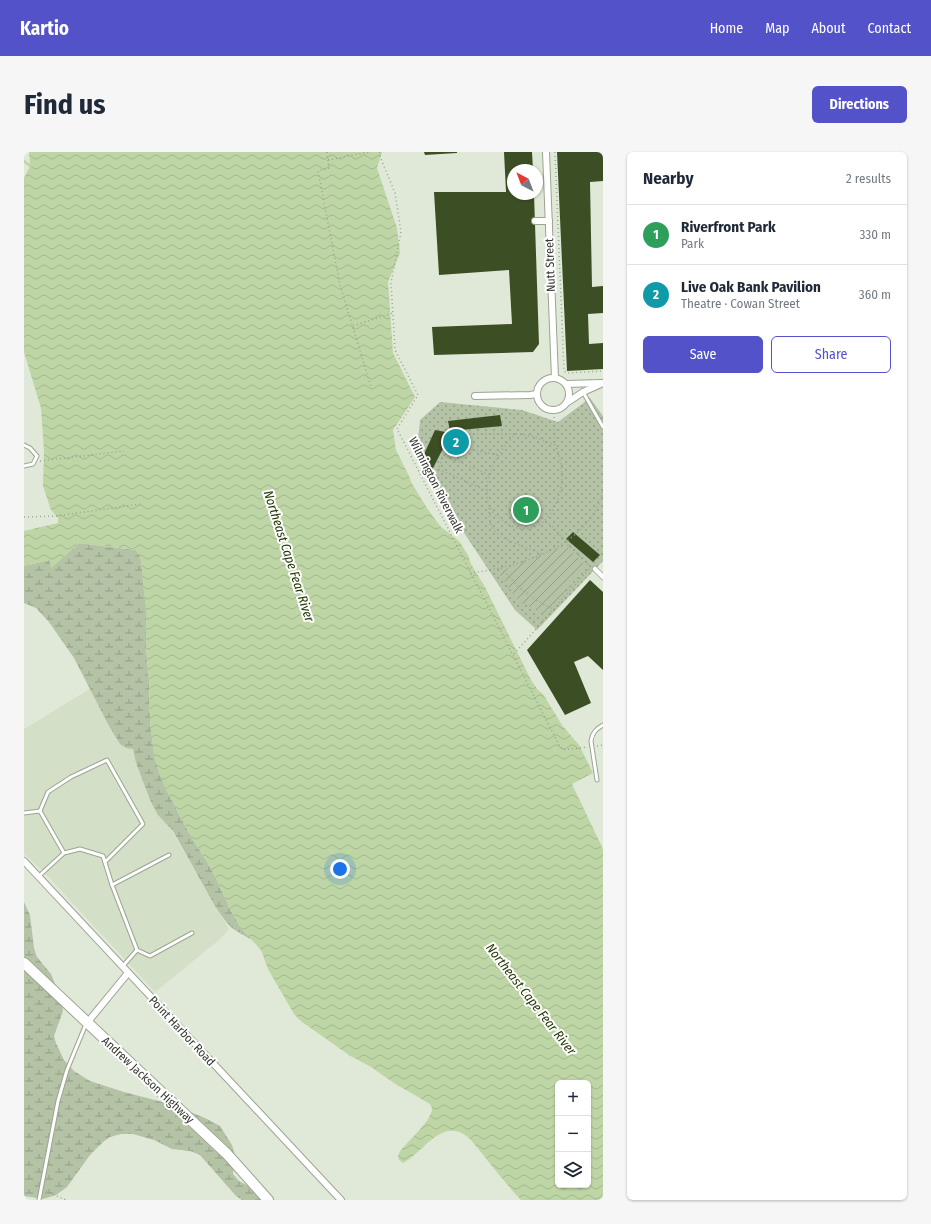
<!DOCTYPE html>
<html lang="en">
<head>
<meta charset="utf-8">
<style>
  :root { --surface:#fff; --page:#f6f6f7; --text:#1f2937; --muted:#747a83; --line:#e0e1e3; --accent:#5352c9 }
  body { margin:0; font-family:"Fira Sans Condensed",sans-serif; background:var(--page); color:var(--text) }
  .controls { position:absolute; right:12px; bottom:12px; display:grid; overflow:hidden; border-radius:6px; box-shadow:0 1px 3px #0004 }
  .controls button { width:36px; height:36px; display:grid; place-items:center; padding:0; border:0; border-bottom:1px solid var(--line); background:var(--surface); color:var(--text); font:20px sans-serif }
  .compass { position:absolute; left:483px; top:12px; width:36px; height:36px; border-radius:50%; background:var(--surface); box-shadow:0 1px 3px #0004; rotate:318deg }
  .you { position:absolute; left:316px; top:717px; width:14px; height:14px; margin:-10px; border:3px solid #fff; border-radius:50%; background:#1a73e8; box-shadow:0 0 0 6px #1a73e833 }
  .badge { display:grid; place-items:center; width:26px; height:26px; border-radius:50%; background:var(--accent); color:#fff; font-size:13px; font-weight:700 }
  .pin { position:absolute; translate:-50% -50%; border:2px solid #fff; box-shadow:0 1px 4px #0006 }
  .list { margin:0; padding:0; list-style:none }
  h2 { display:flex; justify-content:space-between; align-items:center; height:52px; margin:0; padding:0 16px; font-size:17px }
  h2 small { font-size:13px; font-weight:400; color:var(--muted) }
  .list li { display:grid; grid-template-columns:26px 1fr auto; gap:12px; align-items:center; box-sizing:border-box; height:60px; padding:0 16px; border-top:1px solid var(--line) }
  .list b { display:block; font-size:15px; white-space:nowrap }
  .list p { margin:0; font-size:13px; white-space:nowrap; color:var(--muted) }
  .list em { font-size:13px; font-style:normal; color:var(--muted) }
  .actions { display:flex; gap:8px; padding:12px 16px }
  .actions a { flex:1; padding:9px 0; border:1px solid var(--accent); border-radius:6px; text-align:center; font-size:14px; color:var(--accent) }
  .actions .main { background:var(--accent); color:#fff }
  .icon { flex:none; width:22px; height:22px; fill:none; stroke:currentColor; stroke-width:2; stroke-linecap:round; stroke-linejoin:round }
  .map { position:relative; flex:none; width:579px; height:1048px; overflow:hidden; border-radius:6px }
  header { display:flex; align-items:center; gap:24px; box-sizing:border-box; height:56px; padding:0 20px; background:var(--accent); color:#fff }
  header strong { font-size:19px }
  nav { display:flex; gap:22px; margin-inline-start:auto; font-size:14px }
  .intro { display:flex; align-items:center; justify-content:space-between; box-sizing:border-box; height:96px; padding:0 24px }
  h1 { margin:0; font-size:28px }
  .button { padding:10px 18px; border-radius:6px; background:var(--accent); color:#fff; font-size:14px; font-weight:700 }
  main { display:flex; gap:24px; padding:0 24px }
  aside { flex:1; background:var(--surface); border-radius:6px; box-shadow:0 1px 3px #0004 }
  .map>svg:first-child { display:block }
</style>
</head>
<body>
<header>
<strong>Kartio</strong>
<nav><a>Home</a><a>Map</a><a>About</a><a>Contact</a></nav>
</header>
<div class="intro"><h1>Find us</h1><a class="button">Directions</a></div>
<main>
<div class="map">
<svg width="579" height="1048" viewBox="0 0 579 1048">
  <defs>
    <pattern id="wetland-marsh" width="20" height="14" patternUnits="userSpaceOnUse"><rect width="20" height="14" fill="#b4c2a5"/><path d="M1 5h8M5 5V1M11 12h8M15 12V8" fill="none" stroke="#939e87"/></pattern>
    <pattern id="park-dots" width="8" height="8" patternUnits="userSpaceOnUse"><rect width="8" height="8" fill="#b4c2a5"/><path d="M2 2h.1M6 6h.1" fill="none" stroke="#939e87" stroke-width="1.8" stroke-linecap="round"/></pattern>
    <pattern id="garden-furrows" width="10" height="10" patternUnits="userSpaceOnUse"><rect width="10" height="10" fill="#b4c2a5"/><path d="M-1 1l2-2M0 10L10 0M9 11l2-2" fill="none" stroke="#939e87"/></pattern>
    <pattern id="water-waves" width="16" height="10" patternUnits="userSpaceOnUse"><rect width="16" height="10" fill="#bed5a5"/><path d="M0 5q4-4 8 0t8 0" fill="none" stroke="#a4b78e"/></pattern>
  </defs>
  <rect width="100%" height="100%" fill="#e0e9d7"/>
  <path fill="#d3dfc6" d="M66 537 106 585 112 611 121 633 205 777 195 788 131 840 18 718 0 702V577Z"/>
  <g fill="url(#wetland-marsh)">
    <path d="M55 391 112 398 117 405 122 456V495L125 528 126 569 130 600 133 613 141 635 165 681 188 718 207 759 217 776 228 788 209 777 202 770 191 754 149 679 134 663 127 650 112 611 109 597 102 596 96 592 85 574 50 506 25 470 12 456 0 451V414L25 408 28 415Z"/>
    <path d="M0 750 6 763 10 796 13 805 27 822 37 846 39 859 30 884 32 891 40 908 50 919 66 929 100 940 150 953 183 967 196 974 208 993 211 1003 209 1022 215 1029 251 1048H218L212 1044 176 1003 166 999 148 997 130 988 109 982H97L86 985 79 990 66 1003 43 1035 32 1043 19 1047 0 1044Z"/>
  </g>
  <path fill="url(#park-dots)" d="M566 246 579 264V409L513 478 491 458 392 308 396 268 416 250 498 258 534 270Z"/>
  <path fill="url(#garden-furrows)" d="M542 393 563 415 520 462 494 449 474 420Z"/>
  <path fill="url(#water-waves)" fill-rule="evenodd" d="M5 0H358L353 16 373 76 376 101 364 130 369 201 391 245 369 278 372 298 386 326 387 330 403 356 416 374 435 389 444 403 447 412 461 435 507 528 514 538 519 542 538 573 555 593 569 621 548 632 579 697V1048H497C479 1029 463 1007 446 987 419 962 400 1000 379 1011L375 1008 374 1004 376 999C385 988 402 974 407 961 409 958 408 955 406 952L370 931 347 915 325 903 278 870 270 862 244 817 237 798 217 776 207 759 188 718 165 681 141 635 135 621 130 605 126 569 125 528 122 495V456L119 434 118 413 114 400 112 398 106 397 55 391 27 416 25 408 0 414V379L34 371V366L27 358 19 334 20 299 17 256 0 200V26L6 14ZM534 931H564V1033H534Z"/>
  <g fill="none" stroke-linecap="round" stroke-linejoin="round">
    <path stroke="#bed5a5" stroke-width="2.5" d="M0 9 6 14"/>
  </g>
  <g fill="#3c4f24">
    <path d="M400 0H433V1L401 3Z"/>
    <path d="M480 0H508L509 18H489V42H510L515 192 509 200 410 203 408 175 488 172 485 118 415 123 410 40H482Z"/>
    <path d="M533 0H579V29L566 30 568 135 579 134V161L564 162 565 192 579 191V217L543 219Z"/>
    <path d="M476 263 478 274 426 279 424 269Z"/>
    <path d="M411 278 427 281 408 318 397 309Z"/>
    <path d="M549 380 576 403 569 410 542 387Z"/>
    <path d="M566 428 579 440V518L564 504 550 510 567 551 541 563 503 498Z"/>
  </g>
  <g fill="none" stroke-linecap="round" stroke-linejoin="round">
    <defs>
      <g id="service">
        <path d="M559 240 579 275"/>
        <path d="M0 293 6 296 13 304 9 312 0 314"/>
        <path d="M573 628 567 589C568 581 572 577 579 573"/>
        <path d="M16 659 24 640 47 625 83 608 119 672 81 710"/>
        <path d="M0 661 16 659 40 701 56 697 79 704 88 733"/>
        <path d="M15 724 40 701"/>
        <path d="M113 798 88 733 145 703"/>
        <path d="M98 815 113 798 126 804 168 781"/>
        <path d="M15 1048 34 949 43 918 62 872"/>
      </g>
      <path id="pedestrian" d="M571 417 579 425"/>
      <g id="minor">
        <path d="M522 0 531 226"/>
        <path d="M511 69H525"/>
        <circle cx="529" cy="242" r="16"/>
        <path d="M542 232 577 231"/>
        <path d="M451 244 506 243 513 242"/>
        <path d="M544 250 559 240 579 231"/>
        <path d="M0 709 317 1048"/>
        <path d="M63 871 104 821"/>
      </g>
      <path id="trunk" d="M0 811 203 1002 244 1048"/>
    </defs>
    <use href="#service" stroke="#9ca493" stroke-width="5"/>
    <use href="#pedestrian" stroke="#9ca493" stroke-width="6"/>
    <use href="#minor" stroke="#9ca493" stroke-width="8"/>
    <use href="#trunk" stroke="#9ca493" stroke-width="12"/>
    <g stroke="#9ba294" stroke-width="1.5" stroke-dasharray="1 3" stroke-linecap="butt">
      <path d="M303 0 305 16 294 19 316 133 347 235"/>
      <path d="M356 0 355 2 371 41 377 80 367 131 371 198 394 243 373 277 535 593 539 598 563 595"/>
      <path d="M531 0 540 219 543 221 579 219"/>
      <path d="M304 8 346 0"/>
      <path d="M329 174 369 161"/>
      <path d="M530 265 531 293"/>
      <path d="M492 282C506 282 519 288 531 293 539 312 541 330 533 349 524 374 502 386 479 369 474 365 466 359 465 353 457 327 474 299 492 282Z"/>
      <path d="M425 293 474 303"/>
      <path d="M420 303 465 323"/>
      <path d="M16 309 100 299"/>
      <path d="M463 339 414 317 429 282H492"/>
      <path d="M465 356C465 363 465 370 469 377 478 389 504 396 519 402"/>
      <path d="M0 365 32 364 117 352"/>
      <path d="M522 369 530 376 541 390 566 414"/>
      <path d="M477 416C495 436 504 445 529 457"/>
      <path d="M446 421C496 415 567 394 579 338"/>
      <path d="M490 502 565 417"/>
      <path d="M573 594 579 593"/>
      <path d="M22 1039 42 1048"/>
    </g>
    <use href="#service" stroke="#fff" stroke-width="3"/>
    <use href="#pedestrian" stroke="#fff" stroke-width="4.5"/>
    <use href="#minor" stroke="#fff" stroke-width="6"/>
    <use href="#trunk" stroke="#fff" stroke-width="10"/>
  </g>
  <g text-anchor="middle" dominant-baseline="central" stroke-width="4" stroke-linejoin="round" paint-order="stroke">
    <g font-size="12" fill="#33372f" stroke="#fff">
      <text transform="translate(526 113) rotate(-92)">Nutt Street</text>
      <text transform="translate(412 333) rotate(63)">Wilmington Riverwalk</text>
      <text transform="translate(158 879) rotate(47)">Point Harbor Road</text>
      <text transform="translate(124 928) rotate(43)">Andrew Jackson Highway</text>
    </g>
    <g font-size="13" font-style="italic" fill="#263a04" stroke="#fff">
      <text transform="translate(265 404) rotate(72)">Northeast Cape Fear River</text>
      <text transform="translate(507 847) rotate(52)">Northeast Cape Fear River</text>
    </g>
  </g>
</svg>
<div class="controls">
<button>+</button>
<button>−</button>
<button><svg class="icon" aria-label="layers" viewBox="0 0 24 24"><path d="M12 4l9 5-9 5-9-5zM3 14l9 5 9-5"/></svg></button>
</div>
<svg class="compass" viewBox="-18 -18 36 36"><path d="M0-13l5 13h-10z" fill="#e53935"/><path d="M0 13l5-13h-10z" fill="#747a83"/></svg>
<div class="you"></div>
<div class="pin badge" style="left:502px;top:358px;background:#2e9e5b">1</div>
<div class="pin badge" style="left:432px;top:290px;background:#0f9aa8">2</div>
</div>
<aside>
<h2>Nearby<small>2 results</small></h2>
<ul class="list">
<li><span class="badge" style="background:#2e9e5b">1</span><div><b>Riverfront Park</b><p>Park</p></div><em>330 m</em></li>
<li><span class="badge" style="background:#0f9aa8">2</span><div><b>Live Oak Bank Pavilion</b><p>Theatre · Cowan Street</p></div><em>360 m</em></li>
</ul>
<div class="actions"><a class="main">Save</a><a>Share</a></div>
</aside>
</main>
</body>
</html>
